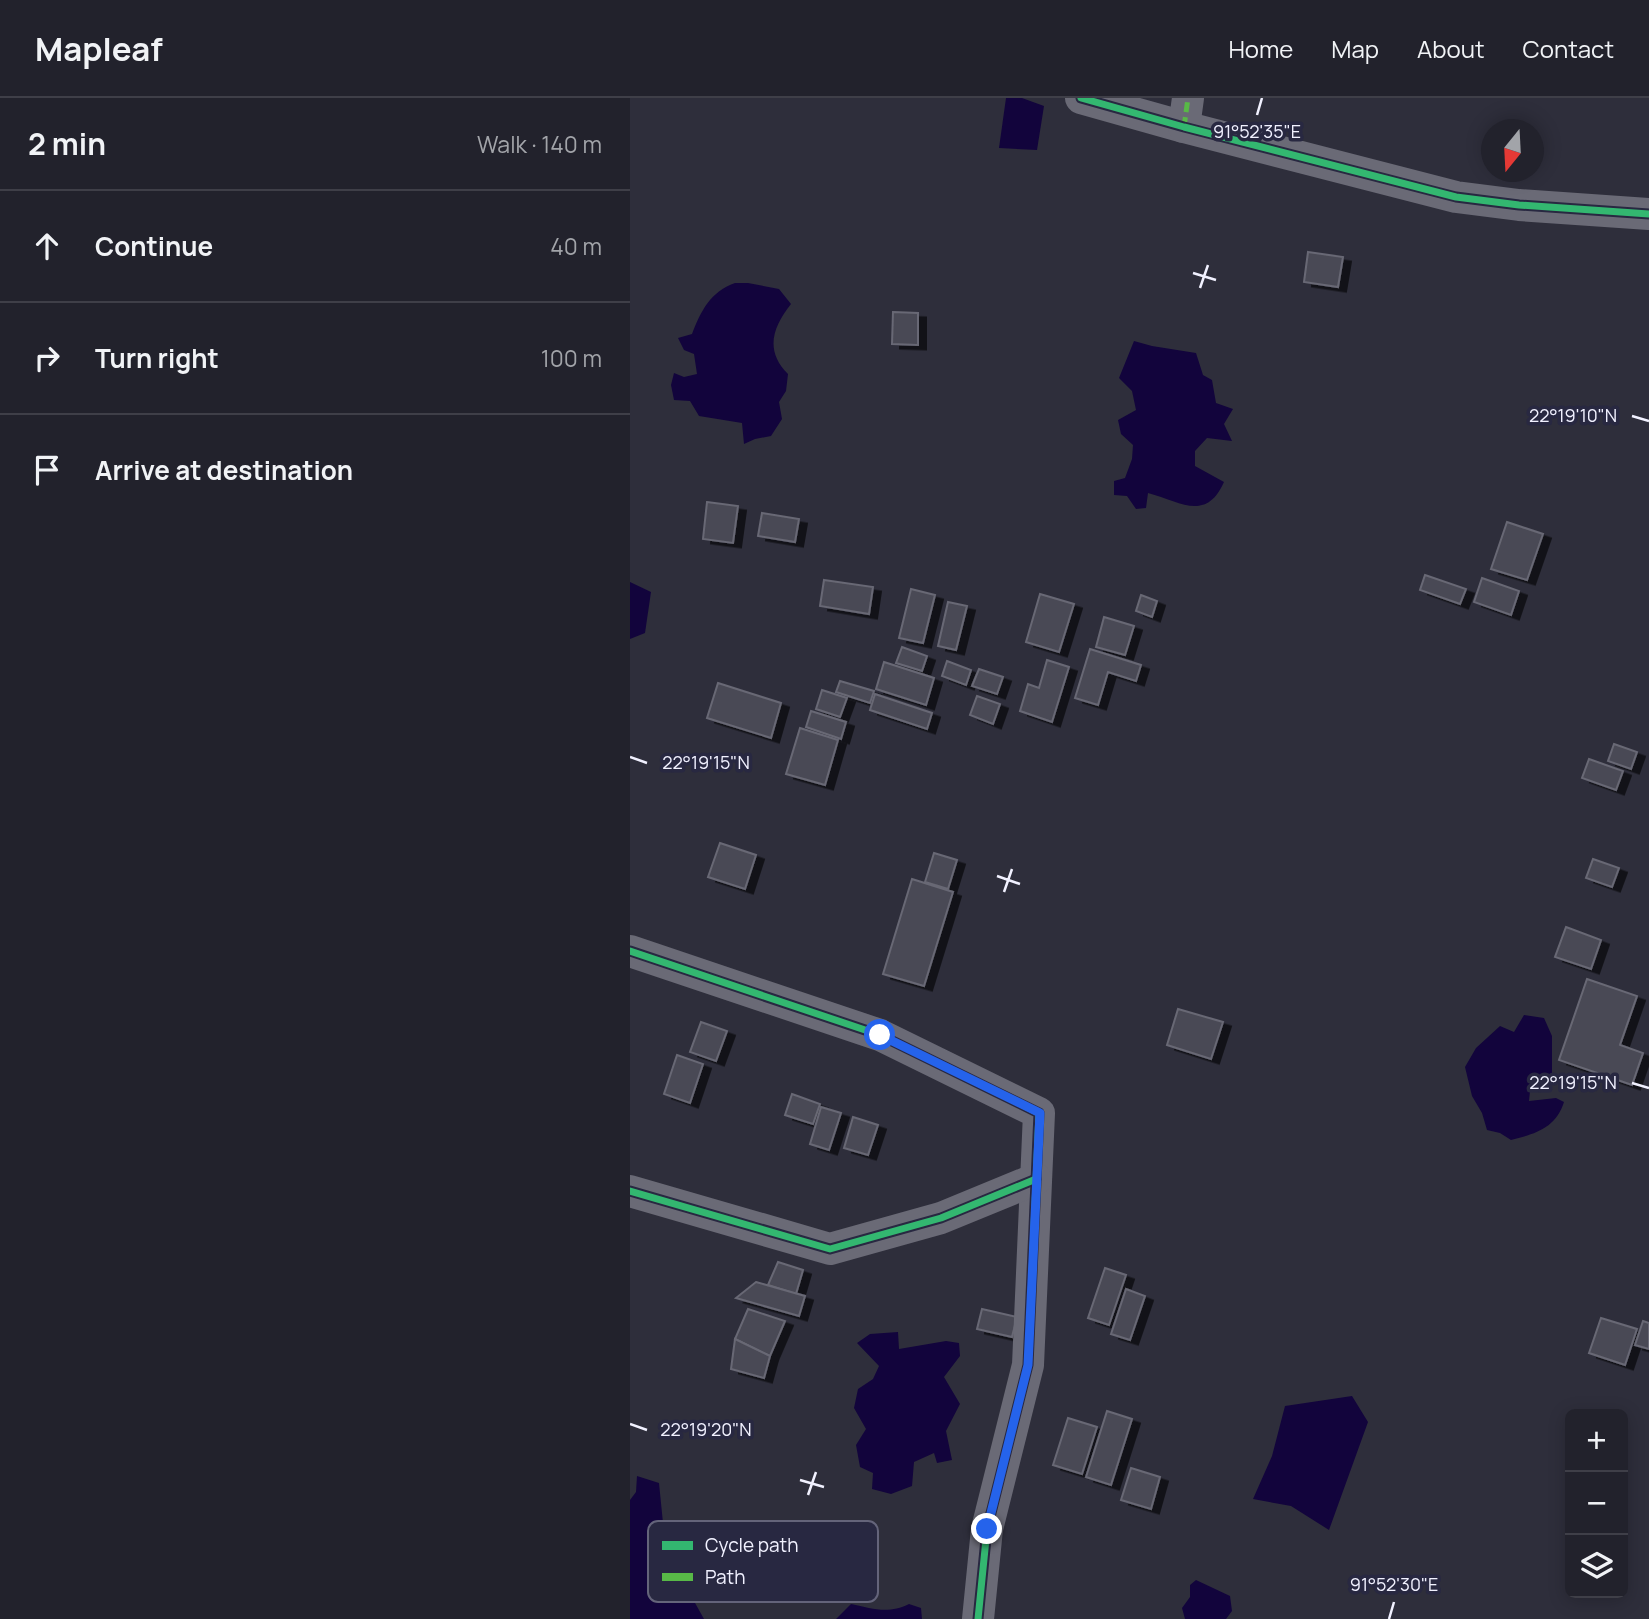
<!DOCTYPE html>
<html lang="en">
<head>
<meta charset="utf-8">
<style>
  :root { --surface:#22222c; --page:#2a2a34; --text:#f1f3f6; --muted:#a2a4a9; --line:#3f3f48 }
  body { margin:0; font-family:Manrope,sans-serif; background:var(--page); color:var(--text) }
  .controls { position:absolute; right:21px; bottom:21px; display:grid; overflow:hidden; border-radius:10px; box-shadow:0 4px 18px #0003 }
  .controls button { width:63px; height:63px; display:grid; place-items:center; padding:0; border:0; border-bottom:2px solid var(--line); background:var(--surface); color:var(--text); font:35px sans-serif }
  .compass { position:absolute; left:851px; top:21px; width:63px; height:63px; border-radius:50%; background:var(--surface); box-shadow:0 4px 18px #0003; rotate:198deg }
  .stop { position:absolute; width:21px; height:21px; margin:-16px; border:5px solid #2563eb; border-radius:50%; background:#fff }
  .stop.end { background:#2563eb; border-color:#fff; box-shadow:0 2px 7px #0008 }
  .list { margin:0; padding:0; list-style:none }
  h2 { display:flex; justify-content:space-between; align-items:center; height:91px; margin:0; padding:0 28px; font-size:30px }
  h2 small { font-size:23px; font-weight:400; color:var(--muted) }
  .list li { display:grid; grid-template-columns:46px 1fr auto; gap:21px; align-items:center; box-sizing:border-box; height:112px; padding:0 28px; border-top:2px solid var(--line) }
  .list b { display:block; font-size:26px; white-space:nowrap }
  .list em { font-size:23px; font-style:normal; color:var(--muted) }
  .icon { flex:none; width:38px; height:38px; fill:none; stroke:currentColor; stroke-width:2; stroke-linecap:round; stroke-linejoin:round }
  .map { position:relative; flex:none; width:1019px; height:1521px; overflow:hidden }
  header { display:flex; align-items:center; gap:42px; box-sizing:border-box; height:98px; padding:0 35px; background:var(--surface); border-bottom:2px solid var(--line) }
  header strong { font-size:33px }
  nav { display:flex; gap:38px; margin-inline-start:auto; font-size:24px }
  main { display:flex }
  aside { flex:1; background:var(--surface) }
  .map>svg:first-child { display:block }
</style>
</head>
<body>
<header>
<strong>Mapleaf</strong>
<nav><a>Home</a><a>Map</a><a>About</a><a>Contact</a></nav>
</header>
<main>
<aside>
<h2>2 min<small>Walk · 140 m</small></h2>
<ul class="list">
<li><svg class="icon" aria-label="ahead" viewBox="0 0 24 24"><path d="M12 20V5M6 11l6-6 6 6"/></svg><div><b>Continue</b></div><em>40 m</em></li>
<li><svg class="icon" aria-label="right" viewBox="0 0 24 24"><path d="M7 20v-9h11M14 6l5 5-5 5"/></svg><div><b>Turn right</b></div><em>100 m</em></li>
<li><svg class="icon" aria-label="arrive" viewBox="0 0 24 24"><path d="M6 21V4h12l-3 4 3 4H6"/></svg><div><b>Arrive at destination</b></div></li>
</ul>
</aside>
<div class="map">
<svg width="1019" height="1521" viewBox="0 0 1019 1521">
  <defs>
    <filter id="shadow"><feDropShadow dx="8" dy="4.5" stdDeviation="0" flood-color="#0009"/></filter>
  </defs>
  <rect width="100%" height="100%" fill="#2e2e3b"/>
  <g fill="#12043c">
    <path d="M376 0H392L414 8 407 52 369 50Z"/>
    <path d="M105 185H118L149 191 161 206C142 230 135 253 158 276L156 293 149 304 152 321 141 338 125 341 114 346 112 325 69 318 60 303 44 302 41 287 44 275 54 279 67 276 64 256 54 252 48 240 62 236C71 213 80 194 105 185Z"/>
    <path d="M504 243 522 248 566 255 573 277 582 282 586 305 603 311 594 326 602 343 577 340 565 353V368L594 384C576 424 551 404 518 395L516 410 506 411 497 398 484 397V383L495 380 502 361 503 347 491 336 488 322 506 312 502 293 489 280Z"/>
    <path d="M0 484 21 494 15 535 0 541Z"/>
    <path d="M894 917 914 920 922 938V978L900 993 899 1003 926 1000 934 1004C926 1030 905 1036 881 1042L870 1035 857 1032 852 1015 842 998 835 969 846 950 870 928 884 934Z"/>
    <path d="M268 1234 269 1251 316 1243 329 1245 330 1258 314 1279 330 1306 316 1333 322 1362 307 1365 304 1355 284 1364 282 1388 261 1396 242 1391 243 1375 230 1369 226 1347 236 1331 224 1310 228 1291 243 1281 249 1268 227 1245 240 1236Z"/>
    <path d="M722 1298 738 1324 699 1432 661 1408 623 1401 642 1358 655 1308Z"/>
    <path d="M7 1378 29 1385 34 1435 63 1451 55 1487 74 1521H0V1402L6 1394Z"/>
    <path d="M566 1482 600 1498 602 1513 596 1521H555L552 1510 560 1499V1487Z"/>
    <path d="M221 1506C243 1511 259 1516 279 1506L291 1510 292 1521H206Z"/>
  </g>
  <g fill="#4a4a55" stroke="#686874" stroke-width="2" filter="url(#shadow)">
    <path d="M678 154 713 159 708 189 674 184Z"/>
    <path d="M263 214 288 215V247L262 246Z"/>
    <path d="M77 404 108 408 103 445 73 441Z"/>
    <path d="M132 415 169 421 165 444 128 438Z"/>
    <path d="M877 424 913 436 897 482 861 471Z"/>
    <path d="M795 477 836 491 830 506 790 492Z"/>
    <path d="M852 480 889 493 881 517 844 504Z"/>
    <path d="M194 482 243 489 239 516 190 508Z"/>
    <path d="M281 491 305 497 293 545 269 540Z"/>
    <path d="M410 496 444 506 429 554 396 544Z"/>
    <path d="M511 497 527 503 522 519 506 513Z"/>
    <path d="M318 504 337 508 326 552 308 548Z"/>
    <path d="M474 519 504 528 495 557 466 549Z"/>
    <path d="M272 549 297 558 292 573 266 565Z"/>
    <path d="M460 551 511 567 506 583 478 574 468 607 445 600Z"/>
    <path d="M417 562 439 569 422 624 390 613 398 586 409 590Z"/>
    <path d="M317 563 341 572 336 587 312 578Z"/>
    <path d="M254 564 304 580 296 607 246 591Z"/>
    <path d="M349 571 373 579 367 596 342 588Z"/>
    <path d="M210 583 244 593 240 605 206 594Z"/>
    <path d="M88 585 151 605 141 640 77 620Z"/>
    <path d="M192 592 217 600 210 619 186 611Z"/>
    <path d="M245 596 302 615 297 631 240 612Z"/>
    <path d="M347 598 370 606 363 626 340 617Z"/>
    <path d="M181 613 216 624 211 641 176 629Z"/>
    <path d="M170 630 208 642 195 687 156 676Z"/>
    <path d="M984 646 1007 654 1001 671 978 663Z"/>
    <path d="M959 661 993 673 986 692 952 680Z"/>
    <path d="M90 745 126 757 115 791 78 779Z"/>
    <path d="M304 755 327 762 318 791 295 784Z"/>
    <path d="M963 761 989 770 982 789 956 780Z"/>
    <path d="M282 781 323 794 294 888 253 876Z"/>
    <path d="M936 829 971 842 961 871 925 859Z"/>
    <path d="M957 881 1007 898 990 947 1013 955 1002 987 929 962Z"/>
    <path d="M548 911 593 924 581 961 537 947Z"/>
    <path d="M71 924 97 933 86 963 60 954Z"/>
    <path d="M47 957 73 966 60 1005 34 996Z"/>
    <path d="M162 996 190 1006 183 1026 155 1017Z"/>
    <path d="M191 1009 211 1015 199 1052 180 1046Z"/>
    <path d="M223 1019 248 1027 238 1057 214 1050Z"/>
    <path d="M148 1164 173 1172 166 1196 138 1187Z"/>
    <path d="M475 1170 496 1177 479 1227 458 1220Z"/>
    <path d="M126 1184 175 1198 169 1218 106 1200Z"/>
    <path d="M496 1191 515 1198 500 1242 481 1236Z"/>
    <path d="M118 1211 155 1223 140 1258 105 1241Z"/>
    <path d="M352 1211 387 1219 382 1239 347 1231Z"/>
    <path d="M971 1220 1007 1231 995 1267 959 1255Z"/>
    <path d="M1013 1223 1019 1225V1251L1005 1247Z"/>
    <path d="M105 1241 140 1258 134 1280 101 1271Z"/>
    <path d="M477 1313 502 1321 481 1387 456 1379Z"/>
    <path d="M438 1320 467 1329 452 1376 423 1367Z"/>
    <path d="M501 1370 530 1379 521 1411 491 1402Z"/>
  </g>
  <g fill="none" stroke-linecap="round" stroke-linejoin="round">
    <g stroke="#6a6a76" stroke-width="32">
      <path d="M451 0 554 29 826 99 889 107 1019 116"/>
      <path d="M554 29 558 0"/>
      <path d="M0 853 250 937 409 1015 398 1267 357 1431 348 1521"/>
      <path d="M0 1093 200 1151 311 1120 406 1081"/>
    </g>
    <path stroke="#58b947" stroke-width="5" stroke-dasharray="10 5" stroke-linecap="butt" d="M554 29 558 0"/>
    <defs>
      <g id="cycleway">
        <path d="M451 0 554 29 826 99 889 107 1019 116"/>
        <path d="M0 853 250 937 409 1015 398 1267 357 1431 348 1521"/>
        <path d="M0 1093 200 1151 311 1120 406 1081"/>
      </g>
    </defs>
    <use href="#cycleway" stroke="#282841" stroke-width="11"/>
    <use href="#cycleway" stroke="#33b770" stroke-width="7"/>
  </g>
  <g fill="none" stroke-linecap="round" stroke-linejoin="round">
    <path stroke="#2563eb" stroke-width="9" d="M250 937 410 1015 398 1267 357 1431"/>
  </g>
  <path fill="none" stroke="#f1f1ff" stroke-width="2.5" d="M627 17 632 0M563 175 586 182M570 190 578 167M1002 318 1019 323M0 659 17 665M367 778 390 786M374 794 382 771M1002 985 1019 990M0 1326 17 1332M170 1382 194 1389M178 1397 186 1374M759 1521 764 1504"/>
  <rect x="18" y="1423" width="230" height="81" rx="10" fill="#282841" stroke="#64647a" stroke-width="2"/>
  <rect x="32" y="1443" width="31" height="9" fill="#33b770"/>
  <rect x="32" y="1475" width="31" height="8" fill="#58b947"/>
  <g font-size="19" fill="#f1f1ff">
    <text x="75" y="1454">Cycle path</text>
    <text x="75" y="1486">Path</text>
  </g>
  <g font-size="18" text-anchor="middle" fill="#f1f1ff" stroke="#282841" stroke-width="7" stroke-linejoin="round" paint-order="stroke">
    <text x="627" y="40">91°52'35"E</text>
    <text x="943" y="324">22°19'10"N</text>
    <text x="76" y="671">22°19'15"N</text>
    <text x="943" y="991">22°19'15"N</text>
    <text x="76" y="1338">22°19'20"N</text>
    <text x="764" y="1493">91°52'30"E</text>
  </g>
</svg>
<div class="controls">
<button>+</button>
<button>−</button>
<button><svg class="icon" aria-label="layers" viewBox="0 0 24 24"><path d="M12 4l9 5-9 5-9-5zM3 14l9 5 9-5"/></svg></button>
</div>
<svg class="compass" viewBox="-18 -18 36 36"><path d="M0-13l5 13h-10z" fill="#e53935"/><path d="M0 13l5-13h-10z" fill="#a2a4a9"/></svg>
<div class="stop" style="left:250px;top:937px"></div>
<div class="stop end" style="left:357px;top:1431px"></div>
</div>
</main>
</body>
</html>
